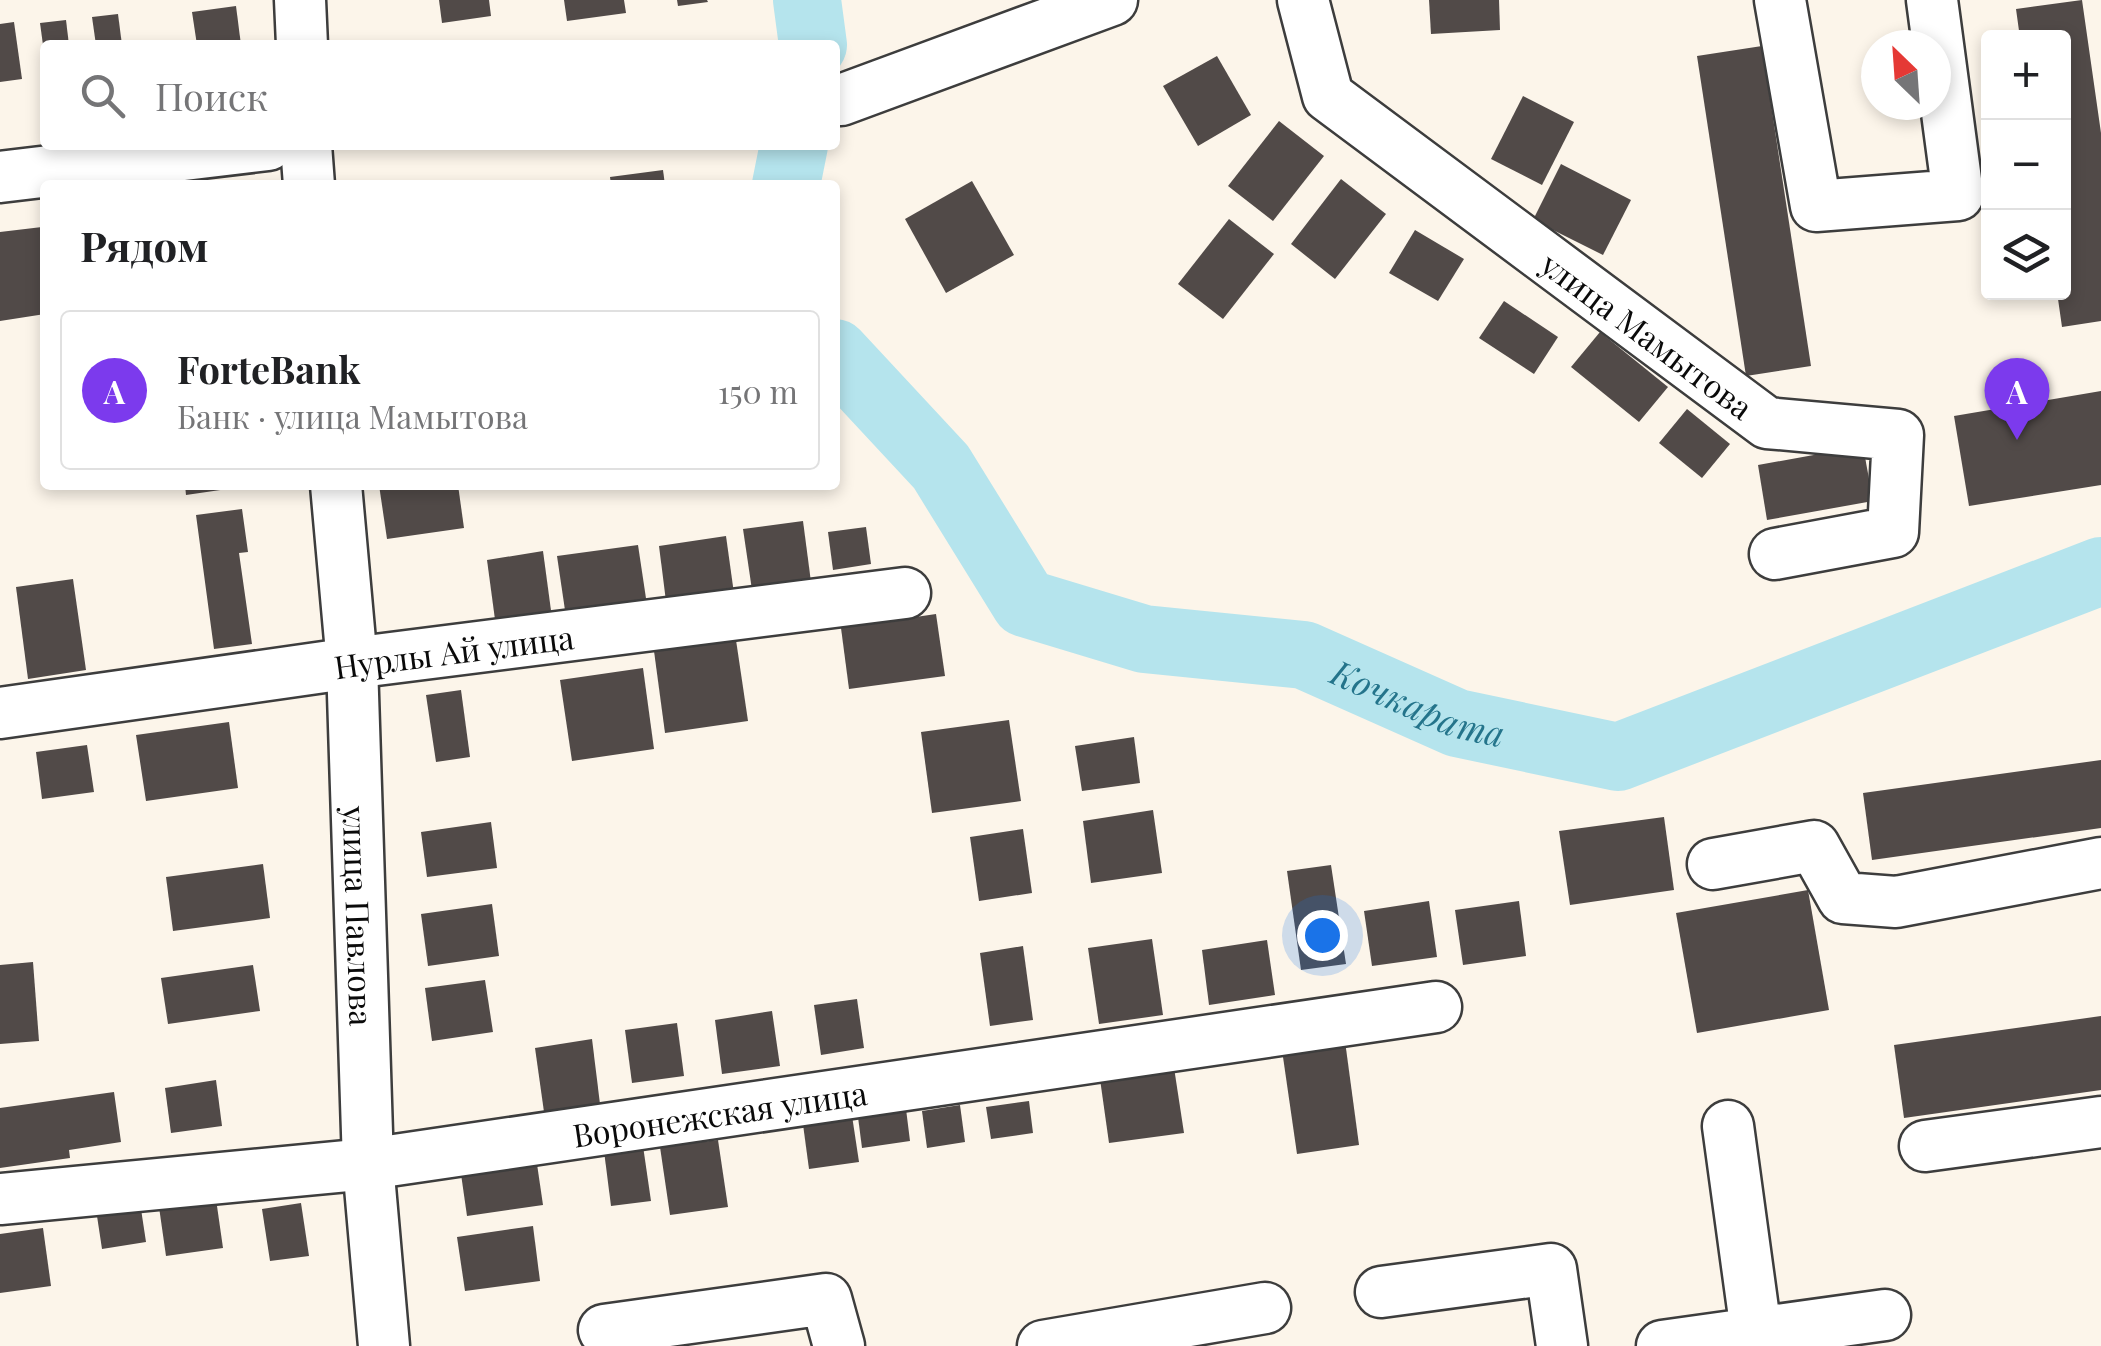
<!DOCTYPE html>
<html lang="ru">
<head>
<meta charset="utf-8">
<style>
  :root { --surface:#fff; --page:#f6f6f6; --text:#202124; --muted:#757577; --line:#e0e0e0; --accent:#7c3aed }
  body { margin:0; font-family:"Playfair Display",serif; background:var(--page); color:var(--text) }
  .controls { position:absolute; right:30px; top:30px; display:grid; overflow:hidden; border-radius:10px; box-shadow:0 5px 15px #0003 }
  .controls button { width:90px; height:90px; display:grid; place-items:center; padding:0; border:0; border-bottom:2px solid var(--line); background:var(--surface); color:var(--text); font:50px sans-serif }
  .compass { position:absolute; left:1861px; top:30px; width:90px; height:90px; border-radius:50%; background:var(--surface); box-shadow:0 5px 15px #0003; rotate:335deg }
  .you { position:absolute; left:1322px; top:935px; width:35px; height:35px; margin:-25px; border:8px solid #fff; border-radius:50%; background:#1a73e8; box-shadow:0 0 0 15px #1a73e833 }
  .badge { display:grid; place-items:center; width:65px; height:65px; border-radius:50%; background:var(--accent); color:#fff; font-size:32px; font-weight:700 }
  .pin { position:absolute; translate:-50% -82px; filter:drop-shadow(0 2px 5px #0008) }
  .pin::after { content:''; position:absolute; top:52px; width:35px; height:30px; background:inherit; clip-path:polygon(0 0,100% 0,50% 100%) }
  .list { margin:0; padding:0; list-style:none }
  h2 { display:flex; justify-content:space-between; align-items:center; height:130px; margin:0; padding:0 40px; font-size:42px }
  h2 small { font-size:32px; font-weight:400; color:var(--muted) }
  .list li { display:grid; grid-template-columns:65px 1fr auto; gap:30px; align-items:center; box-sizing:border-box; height:160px; margin:0 20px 20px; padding:0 20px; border:2px solid var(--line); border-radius:10px }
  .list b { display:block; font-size:38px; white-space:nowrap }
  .list p { margin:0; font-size:32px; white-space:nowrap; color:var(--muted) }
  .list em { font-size:32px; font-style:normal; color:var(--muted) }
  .icon { flex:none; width:55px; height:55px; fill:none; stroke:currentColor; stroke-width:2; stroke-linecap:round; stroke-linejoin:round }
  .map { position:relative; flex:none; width:2101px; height:1346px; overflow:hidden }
  .search { position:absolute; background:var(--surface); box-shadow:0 5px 15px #0003; left:40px; top:40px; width:800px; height:110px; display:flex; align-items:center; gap:25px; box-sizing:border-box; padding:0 35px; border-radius:10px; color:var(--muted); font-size:38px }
  .panel { position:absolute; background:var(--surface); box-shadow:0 5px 15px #0003; left:40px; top:180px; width:800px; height:310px; border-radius:10px }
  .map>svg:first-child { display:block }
</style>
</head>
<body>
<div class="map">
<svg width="2101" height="1346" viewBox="0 0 2101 1346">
  <rect width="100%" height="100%" fill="#fcf5ea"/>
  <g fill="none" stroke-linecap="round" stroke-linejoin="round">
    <g stroke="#b5e4ed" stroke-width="68">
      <path d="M807 0 813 45"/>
      <path d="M786 185 794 145"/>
      <path id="s1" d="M835 353 941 467 1025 603 1144 639 1304 655 1457 723 1618 757 2101 571"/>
    </g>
  </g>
  <g fill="#514a48">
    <path d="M439 0H489L491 16 442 23Z"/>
    <path d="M564 0H624L626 13 567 21Z"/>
    <path d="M677 0H707L708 2 678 6Z"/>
    <path d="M1429 0H1499L1500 30 1431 34Z"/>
    <path d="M2082 0 2101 133V321L2062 327 2057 292H2064V38H2020L2016 9Z"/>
    <path d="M236 6 241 45H197L192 12Z"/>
    <path d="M118 14 122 45H96L92 17Z"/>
    <path d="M66 20 69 45H43L40 23Z"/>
    <path d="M14 22 22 79 0 82V24Z"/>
    <path d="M1762 46 1811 366 1746 376 1697 56Z"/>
    <path d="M1217 56 1251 115 1198 146 1163 86Z"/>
    <path d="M1523 96 1574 122 1542 185 1491 159Z"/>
    <path d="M1279 121 1324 156 1273 221 1228 186Z"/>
    <path d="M1561 164 1631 200 1603 255 1533 220Z"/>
    <path d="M663 170 665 185H611L610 177Z"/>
    <path d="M1341 179 1386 214 1335 279 1291 244Z"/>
    <path d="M972 181 1014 255 946 293 905 219Z"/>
    <path d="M1229 219 1274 254 1223 319 1178 284Z"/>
    <path d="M42 227 45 314 0 321V232Z"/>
    <path d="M1415 230 1464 259 1438 301 1389 273Z"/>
    <path d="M1504 301 1558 337 1534 374 1479 338Z"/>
    <path d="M1600 332 1668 387 1639 422 1571 367Z"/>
    <path d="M2101 391V485L1969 506 1954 416Z"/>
    <path d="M1687 409 1730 444 1702 478 1659 443Z"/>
    <path d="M1863 446 1873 501 1767 520 1758 465Z"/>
    <path d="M185 485H241V487L186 495Z"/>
    <path d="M379 485H458L464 528 387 539Z"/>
    <path d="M242 509 248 552 239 553 252 644 214 649 196 515Z"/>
    <path d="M803 521 811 582 752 590 743 529Z"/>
    <path d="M866 527 871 564 833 570 828 532Z"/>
    <path d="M726 536 736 608 668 617 659 546Z"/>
    <path d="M638 545 647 605 566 617 557 556Z"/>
    <path d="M543 551 552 618 496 627 487 560Z"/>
    <path d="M73 579 86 670 28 679 16 587Z"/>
    <path d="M936 614 945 676 849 689 841 628Z"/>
    <path d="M736 640 748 721 665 733 654 651Z"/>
    <path d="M643 668 654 749 572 761 560 680Z"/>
    <path d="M461 690 470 757 436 762 426 695Z"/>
    <path d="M1009 720 1021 801 932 813 921 732Z"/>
    <path d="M229 722 238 788 146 801 136 735Z"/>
    <path d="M1134 737 1140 783 1082 791 1075 746Z"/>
    <path d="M87 745 94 792 42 799 36 752Z"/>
    <path d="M2101 760V828L1872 860 1863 793Z"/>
    <path d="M1153 810 1162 873 1091 883 1083 821Z"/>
    <path d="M1664 817 1674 890 1570 905 1559 831Z"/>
    <path d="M491 822 497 868 427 877 421 832Z"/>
    <path d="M1023 829 1032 893 979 901 970 837Z"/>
    <path d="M263 864 270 918 173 931 166 877Z"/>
    <path d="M1331 865 1346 964 1301 970 1287 871Z"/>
    <path d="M1808 890 1829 1010 1697 1033 1676 913Z"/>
    <path d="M1429 901 1437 957 1372 966 1364 911Z"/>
    <path d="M1519 901 1526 956 1463 965 1455 910Z"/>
    <path d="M492 904 499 956 428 966 421 914Z"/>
    <path d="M1152 939 1163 1015 1099 1024 1088 948Z"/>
    <path d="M1267 940 1275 995 1209 1005 1202 950Z"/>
    <path d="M1023 946 1033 1020 990 1026 980 953Z"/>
    <path d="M33 962 39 1041 0 1044V965Z"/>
    <path d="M253 965 260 1011 168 1024 161 978Z"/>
    <path d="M485 980 493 1032 432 1041 425 988Z"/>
    <path d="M857 999 864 1048 821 1055 814 1005Z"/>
    <path d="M772 1011 780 1066 722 1074 715 1020Z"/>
    <path d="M2101 1016V1090L1904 1118 1894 1045Z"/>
    <path d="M677 1023 684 1076 632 1083 625 1030Z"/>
    <path d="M592 1039 600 1104 544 1112 535 1048Z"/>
    <path d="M1345 1041 1359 1145 1297 1154 1282 1050Z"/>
    <path d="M1173 1061 1184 1133 1109 1143 1099 1072Z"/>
    <path d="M216 1080 222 1126 171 1133 165 1088Z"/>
    <path d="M114 1092 121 1142 69 1150 70 1158 0 1168V1108Z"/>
    <path d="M1029 1101 1033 1133 991 1139 986 1107Z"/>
    <path d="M960 1105 965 1142 927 1148 922 1111Z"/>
    <path d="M851 1109 859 1162 809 1169 802 1117Z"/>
    <path d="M906 1109 910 1141 862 1148 858 1117Z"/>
    <path d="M718 1140 728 1207 670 1215 660 1147Z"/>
    <path d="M643 1146 651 1201 611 1206 604 1151Z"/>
    <path d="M537 1164 543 1205 467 1216 461 1174Z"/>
    <path d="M216 1199 223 1248 166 1256 159 1207Z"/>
    <path d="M301 1203 309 1256 270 1261 262 1209Z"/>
    <path d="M141 1209 146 1242 102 1249 97 1216Z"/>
    <path d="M533 1226 540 1281 465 1291 457 1237Z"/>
    <path d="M43 1228 51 1286 0 1293V1234Z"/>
  </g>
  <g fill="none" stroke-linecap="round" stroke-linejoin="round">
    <defs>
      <g id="minor">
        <path d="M300 0 302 45"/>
        <path id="s2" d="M1303 0 1328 96 1767 423 1898 435 1893 532 1775 554"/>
        <path d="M1780 0 1816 206 1958 195 1932 0"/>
        <path d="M841 100 1112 0"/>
        <path d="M306 145 309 185"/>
        <path d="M0 177 268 145"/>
        <path id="s3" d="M336 485 352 663 368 1164 384 1346"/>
        <path id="s4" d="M0 713 352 663 905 593"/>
        <path d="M1713 864 1814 846 1843 898 1896 902 2101 863"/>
        <path d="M1728 1126 1758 1346"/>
        <path d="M1925 1146 2101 1122"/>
        <path id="s5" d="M0 1199 368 1164 1436 1007"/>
        <path d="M1381 1292 1551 1269 1562 1346"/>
        <path d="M604 1330 826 1299 839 1346"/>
        <path d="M1043 1346 1265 1308"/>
        <path d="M1662 1346 1885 1315"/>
      </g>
    </defs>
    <use href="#minor" stroke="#3d3d3d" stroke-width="55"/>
    <use href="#minor" stroke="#fff" stroke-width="50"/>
  </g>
  <g text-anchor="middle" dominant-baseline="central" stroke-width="10" stroke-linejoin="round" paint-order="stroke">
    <g font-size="32" fill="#0a0a0a" stroke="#fff">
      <text stroke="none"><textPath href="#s2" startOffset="498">улица Мамытова</textPath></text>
      <text stroke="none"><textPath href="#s4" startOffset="458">Нурлы Ай улица</textPath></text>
      <text stroke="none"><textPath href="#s3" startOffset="432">улица Павлова</textPath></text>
      <text stroke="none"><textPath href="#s5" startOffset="725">Воронежская улица</textPath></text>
    </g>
    <g font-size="35" font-style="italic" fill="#24748b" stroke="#fff">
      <text stroke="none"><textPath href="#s1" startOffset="725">Кочкарата</textPath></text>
    </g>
  </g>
</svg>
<div class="controls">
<button>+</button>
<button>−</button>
<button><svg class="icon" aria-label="layers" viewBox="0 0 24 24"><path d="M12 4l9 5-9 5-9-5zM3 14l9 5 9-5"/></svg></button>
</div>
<svg class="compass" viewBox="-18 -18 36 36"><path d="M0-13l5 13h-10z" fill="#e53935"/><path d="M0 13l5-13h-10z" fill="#757577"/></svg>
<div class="you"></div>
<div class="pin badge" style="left:2017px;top:440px">A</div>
<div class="search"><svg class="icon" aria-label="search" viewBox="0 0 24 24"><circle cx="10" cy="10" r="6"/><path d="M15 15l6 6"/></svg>Поиск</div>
<section class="panel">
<h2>Рядом<small></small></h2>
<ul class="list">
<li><span class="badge">A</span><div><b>ForteBank</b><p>Банк · улица Мамытова</p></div><em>150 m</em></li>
</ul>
</section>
</div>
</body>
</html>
